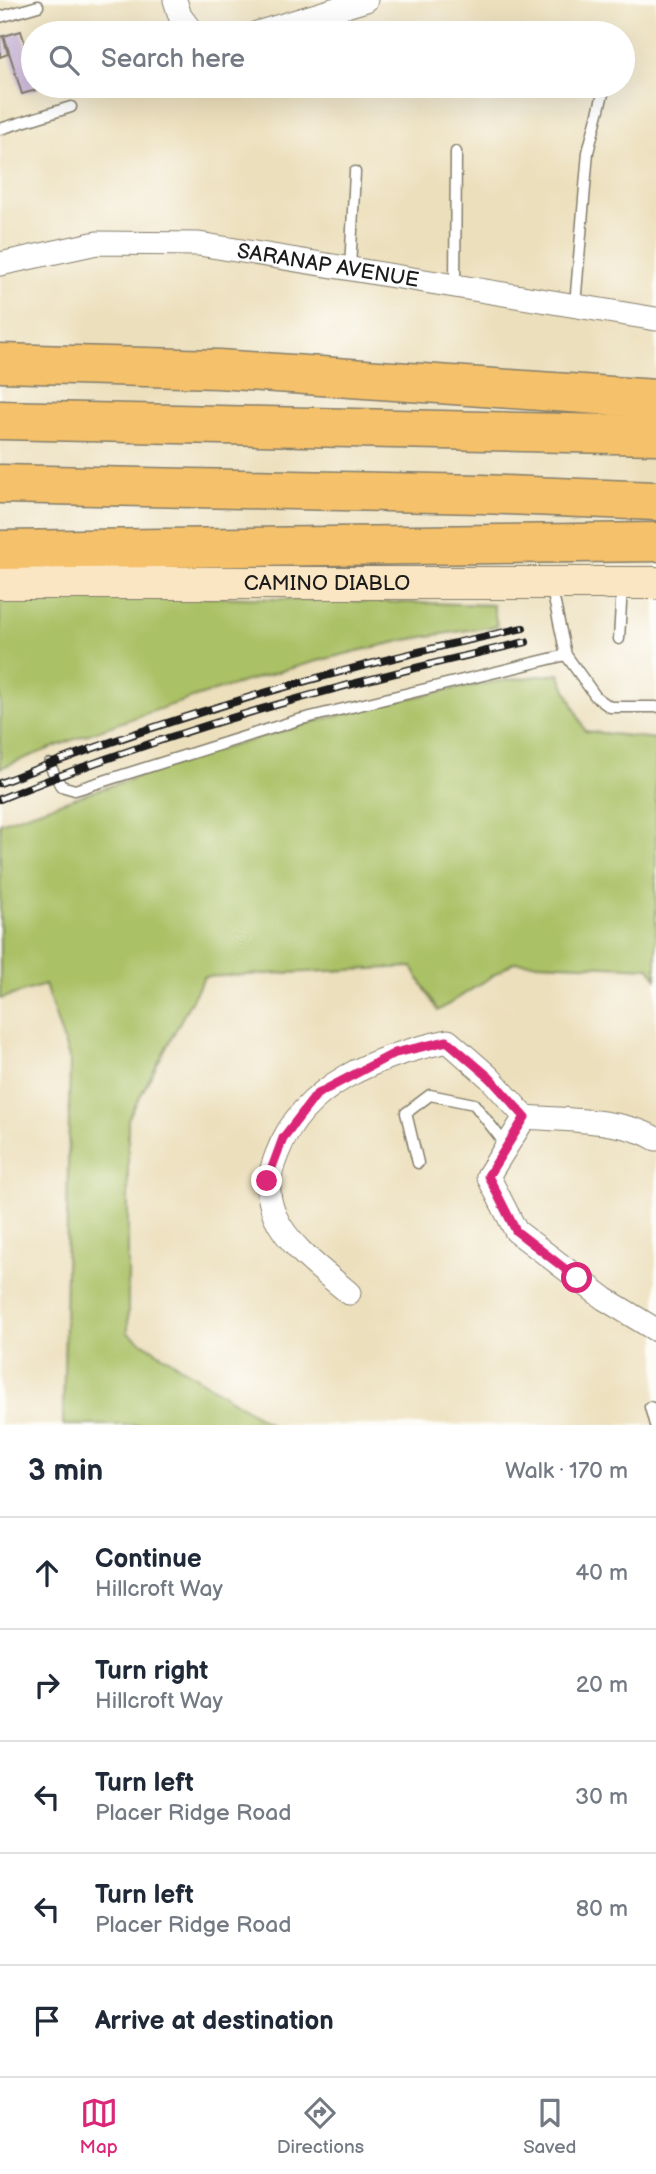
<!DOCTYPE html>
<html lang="en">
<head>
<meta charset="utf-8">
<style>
  :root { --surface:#fff; --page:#f2f2f3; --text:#1f2937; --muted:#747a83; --line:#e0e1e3; --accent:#db2777 }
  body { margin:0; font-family:"Balsamiq Sans",sans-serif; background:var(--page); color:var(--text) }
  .stop { position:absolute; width:21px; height:21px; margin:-16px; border:5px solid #db2777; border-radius:50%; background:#fff }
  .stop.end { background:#db2777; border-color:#fff; box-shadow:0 2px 7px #0008 }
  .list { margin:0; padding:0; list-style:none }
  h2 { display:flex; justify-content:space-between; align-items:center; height:91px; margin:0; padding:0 28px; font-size:30px }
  h2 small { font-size:23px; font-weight:400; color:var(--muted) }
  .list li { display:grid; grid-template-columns:46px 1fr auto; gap:21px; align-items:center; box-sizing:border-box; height:112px; padding:0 28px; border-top:2px solid var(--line) }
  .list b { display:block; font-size:26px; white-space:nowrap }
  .list p { margin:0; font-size:23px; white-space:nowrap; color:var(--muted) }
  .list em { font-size:23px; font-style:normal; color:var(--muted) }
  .icon { flex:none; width:38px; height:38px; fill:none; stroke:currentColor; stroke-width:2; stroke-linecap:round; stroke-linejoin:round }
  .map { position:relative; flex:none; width:656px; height:1425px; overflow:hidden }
  .search { position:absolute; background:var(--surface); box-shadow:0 7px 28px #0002; left:21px; right:21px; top:21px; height:77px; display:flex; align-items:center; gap:18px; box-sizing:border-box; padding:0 24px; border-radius:38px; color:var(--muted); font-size:26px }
  .sheet { height:651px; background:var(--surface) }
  nav { display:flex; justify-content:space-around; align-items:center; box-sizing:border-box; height:98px; border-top:2px solid var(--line); background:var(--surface); font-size:19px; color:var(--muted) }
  nav a { display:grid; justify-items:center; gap:4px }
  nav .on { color:var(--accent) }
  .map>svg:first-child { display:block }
</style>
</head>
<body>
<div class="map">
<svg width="656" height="1425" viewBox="0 0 656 1425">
  <rect width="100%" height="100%" fill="#fdfcf7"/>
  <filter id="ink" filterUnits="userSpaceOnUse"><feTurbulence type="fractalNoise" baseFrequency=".0143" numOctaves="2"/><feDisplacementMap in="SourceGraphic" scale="14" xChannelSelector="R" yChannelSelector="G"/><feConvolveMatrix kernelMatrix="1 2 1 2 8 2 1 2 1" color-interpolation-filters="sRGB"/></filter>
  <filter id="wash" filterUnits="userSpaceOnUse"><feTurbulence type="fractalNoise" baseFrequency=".00686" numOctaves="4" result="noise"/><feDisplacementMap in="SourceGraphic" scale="28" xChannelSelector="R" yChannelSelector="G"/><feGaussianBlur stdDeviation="1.57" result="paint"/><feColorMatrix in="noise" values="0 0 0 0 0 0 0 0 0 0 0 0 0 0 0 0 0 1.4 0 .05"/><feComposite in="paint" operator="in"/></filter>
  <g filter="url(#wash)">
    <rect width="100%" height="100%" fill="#ecdfbc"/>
    <g fill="#abc166" stroke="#646e41" stroke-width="2">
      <path d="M106 594 493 605 497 626C464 631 430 635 397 642 262 671 128 717 0 768V596Z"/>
      <path d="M559 674 585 731 656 739V978L649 968 514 962 438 1011 412 967 204 977 128 1119V1333L271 1425H63L70 1061 45 985 0 999V823C180 763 369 692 559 674Z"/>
    </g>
    <g id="blocks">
      <g fill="#c2aad4">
        <path d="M21 31 33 69V86L40 89 22 94 4 36Z"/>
        <path d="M3 36 8 54 0 57V37Z"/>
      </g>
    </g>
  </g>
  <g filter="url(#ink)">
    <use href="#blocks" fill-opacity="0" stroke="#847e6c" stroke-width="2"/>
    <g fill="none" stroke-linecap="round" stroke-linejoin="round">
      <defs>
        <g id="lane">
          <path d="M0 17 38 6"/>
          <path d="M0 129 71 107"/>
          <path d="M350 269 355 172"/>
          <path d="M455 286 456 152"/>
          <path d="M575 305 588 152 605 86"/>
          <path d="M551 585 566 655 596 697 610 707H656"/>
          <path d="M619 639 622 586"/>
          <path d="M49 764 61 786 75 790 298 720 566 655"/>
          <path d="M418 1163 406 1113 430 1095 474 1104 506 1145"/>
          <path d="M655 1425 650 1407 656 1411"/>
        </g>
        <g id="street">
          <path d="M175 0 180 16 193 33"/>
          <path d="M257 33 366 0"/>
          <path id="s1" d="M0 264 97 243 199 244 656 319"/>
          <path d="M656 1139C624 1119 563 1120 525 1117L488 1176 516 1231 605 1299 656 1330"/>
          <path d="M349 1293C323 1271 290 1248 275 1216 265 1192 268 1177 277 1154 304 1083 378 1056 448 1041L489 1077 525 1117"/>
        </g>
        <g id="secondary">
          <path id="s2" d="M0 583H656"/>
        </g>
        <g id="highway">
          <path d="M0 363 218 369 656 399"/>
          <path d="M0 420 656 435"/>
          <path d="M0 484 482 494 656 501"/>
          <path d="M0 550 656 542"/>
        </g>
      </defs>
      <use href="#lane" stroke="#847e6c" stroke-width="13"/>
      <use href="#street" stroke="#847e6c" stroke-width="25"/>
      <use href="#secondary" stroke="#847e6c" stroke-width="34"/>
      <use href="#highway" stroke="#847e6c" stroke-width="41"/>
      <use href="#lane" stroke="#fff" stroke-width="10"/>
      <use href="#street" stroke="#fff" stroke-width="23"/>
      <use href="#secondary" stroke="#fbe6c4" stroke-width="32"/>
      <use href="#highway" stroke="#f5c16b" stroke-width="38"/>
      <defs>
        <g id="rail">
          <path d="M0 783C170 716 344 666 523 628"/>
          <path d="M0 799C170 730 347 682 526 642"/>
        </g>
      </defs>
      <use href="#rail" stroke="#1c1c1c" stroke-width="8"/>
      <use href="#rail" stroke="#fdfcf7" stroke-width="5" stroke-dasharray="16" stroke-linecap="butt"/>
    </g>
  </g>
  <g fill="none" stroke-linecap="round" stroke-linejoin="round" filter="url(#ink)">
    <path stroke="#db2777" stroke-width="9" d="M267 1181 283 1138 317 1094 395 1053 447 1041 489 1077 525 1117 488 1176 516 1231 577 1278"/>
  </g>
  <g text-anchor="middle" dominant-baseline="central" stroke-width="5" stroke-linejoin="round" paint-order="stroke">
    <g font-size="21" fill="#1c1c1c" stroke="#fdfcf7">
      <text stroke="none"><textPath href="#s1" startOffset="332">SARANAP AVENUE</textPath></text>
      <text stroke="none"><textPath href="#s2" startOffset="327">CAMINO DIABLO</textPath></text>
    </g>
  </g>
</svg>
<div class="stop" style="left:577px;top:1278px"></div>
<div class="stop end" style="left:267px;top:1181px"></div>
<div class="search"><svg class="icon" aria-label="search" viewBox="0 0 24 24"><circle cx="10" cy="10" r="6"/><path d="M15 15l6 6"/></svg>Search here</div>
</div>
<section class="sheet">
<h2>3 min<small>Walk · 170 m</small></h2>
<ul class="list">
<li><svg class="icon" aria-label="ahead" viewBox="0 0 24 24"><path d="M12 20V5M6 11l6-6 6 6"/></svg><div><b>Continue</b><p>Hillcroft Way</p></div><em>40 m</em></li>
<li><svg class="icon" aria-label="right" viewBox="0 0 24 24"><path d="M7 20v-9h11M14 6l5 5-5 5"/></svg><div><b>Turn right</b><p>Hillcroft Way</p></div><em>20 m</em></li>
<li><svg class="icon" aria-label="left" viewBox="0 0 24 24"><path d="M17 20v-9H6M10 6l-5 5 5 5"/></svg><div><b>Turn left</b><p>Placer Ridge Road</p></div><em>30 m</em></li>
<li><svg class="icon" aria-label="left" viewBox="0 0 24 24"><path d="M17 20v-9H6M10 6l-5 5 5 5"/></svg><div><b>Turn left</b><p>Placer Ridge Road</p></div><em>80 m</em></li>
<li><svg class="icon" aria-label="arrive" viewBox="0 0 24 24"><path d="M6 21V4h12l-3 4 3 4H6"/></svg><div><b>Arrive at destination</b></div></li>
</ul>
</section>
<nav>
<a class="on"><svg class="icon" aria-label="map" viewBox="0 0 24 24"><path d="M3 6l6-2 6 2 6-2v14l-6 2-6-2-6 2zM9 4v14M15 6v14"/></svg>Map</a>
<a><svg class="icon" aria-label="directions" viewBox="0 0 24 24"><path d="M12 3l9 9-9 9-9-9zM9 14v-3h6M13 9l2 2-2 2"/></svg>Directions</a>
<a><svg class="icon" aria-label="saved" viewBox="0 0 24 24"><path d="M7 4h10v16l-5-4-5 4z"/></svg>Saved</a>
</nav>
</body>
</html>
